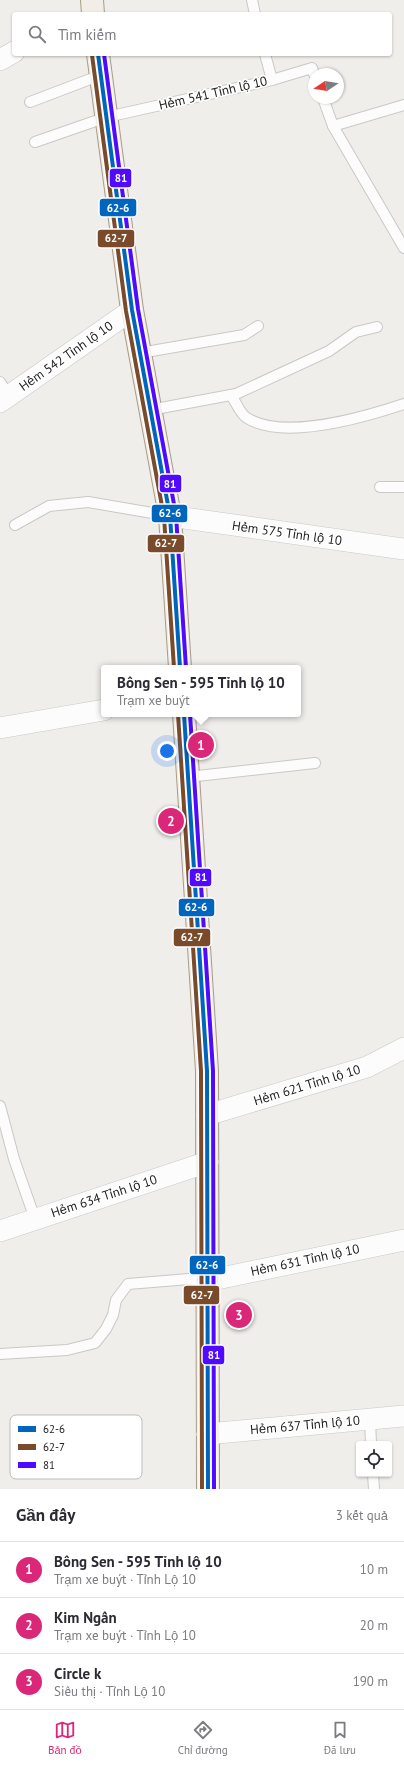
<!DOCTYPE html>
<html lang="vi">
<head>
<meta charset="utf-8">
<style>
  :root { --surface:#fff; --page:#f7f7f7; --text:#2b2b33; --muted:#7c7c81; --line:#e1e1e2; --accent:#db2777 }
  body { margin:0; font-family:"PT Sans",sans-serif; background:var(--page); color:var(--text) }
  .controls { position:absolute; right:12px; bottom:12px; display:grid; overflow:hidden; border-radius:4px; box-shadow:0 1px 3px #0004 }
  .controls button { width:36px; height:36px; display:grid; place-items:center; padding:0; border:0; border-bottom:1px solid var(--line); background:var(--surface); color:var(--text); font:20px sans-serif }
  .compass { position:absolute; left:308px; top:68px; width:36px; height:36px; border-radius:50%; background:var(--surface); box-shadow:0 1px 3px #0004; rotate:258deg }
  .you { position:absolute; left:167px; top:751px; width:14px; height:14px; margin:-10px; border:3px solid #fff; border-radius:50%; background:#1a73e8; box-shadow:0 0 0 6px #1a73e833 }
  .badge { display:grid; place-items:center; width:26px; height:26px; border-radius:50%; background:var(--accent); color:#fff; font-size:13px; font-weight:700 }
  .pin { position:absolute; translate:-50% -50%; border:2px solid #fff; box-shadow:0 1px 4px #0006 }
  .popup { position:absolute; left:101px; top:665px; width:200px; height:52px; box-sizing:border-box; display:grid; place-content:center; border-radius:4px; background:var(--surface); filter:drop-shadow(0 1px 3px #0005); font-size:13px; white-space:nowrap; color:var(--muted) }
  .popup b { font-size:15px; color:var(--text) }
  .popup::after { content:''; position:absolute; left:50%; top:100%; margin-left:-8px; border:8px solid transparent; border-top-color:var(--surface) }
  .list { margin:0; padding:0; list-style:none }
  h2 { display:flex; justify-content:space-between; align-items:center; height:52px; margin:0; padding:0 16px; font-size:17px }
  h2 small { font-size:13px; font-weight:400; color:var(--muted) }
  .list li { display:grid; grid-template-columns:26px 1fr auto; gap:12px; align-items:center; box-sizing:border-box; height:56px; padding:0 16px; border-top:1px solid var(--line) }
  .list b { display:block; font-size:15px; white-space:nowrap }
  .list p { margin:0; font-size:13px; white-space:nowrap; color:var(--muted) }
  .list em { font-size:13px; font-style:normal; color:var(--muted) }
  .icon { flex:none; width:22px; height:22px; fill:none; stroke:currentColor; stroke-width:2; stroke-linecap:round; stroke-linejoin:round }
  .map { position:relative; flex:none; width:404px; height:1489px; overflow:hidden }
  .search { position:absolute; background:var(--surface); box-shadow:0 1px 3px #0004; left:12px; right:12px; top:12px; height:44px; display:flex; align-items:center; gap:10px; box-sizing:border-box; padding:0 14px; border-radius:4px; color:var(--muted); font-size:15px }
  .sheet { height:220px; background:var(--surface) }
  nav { display:flex; justify-content:space-around; align-items:center; box-sizing:border-box; height:56px; border-top:1px solid var(--line); background:var(--surface); font-size:11px; color:var(--muted) }
  nav a { display:grid; justify-items:center; gap:2px }
  nav .on { color:var(--accent) }
  .map>svg:first-child { display:block }
</style>
</head>
<body>
<div class="map">
<svg width="404" height="1489" viewBox="0 0 404 1489">
  <rect width="100%" height="100%" fill="#f0eeeb"/>
  <g fill="none" stroke-linecap="round" stroke-linejoin="round">
    <defs>
      <g id="lane">
        <path d="M252 0 255 14"/>
        <path d="M265 54 272 80"/>
        <path d="M323 98 333 126 404 105"/>
        <path d="M30 102 101 75"/>
        <path d="M333 126 404 248"/>
        <path d="M35 142 107 117 272 80 312 68 314 74"/>
        <path d="M140 353 244 335 258 326"/>
        <path d="M0 382 9 396"/>
        <path d="M231 395C236 402 240 414 247 418 284 441 365 417 404 404"/>
        <path d="M150 410 236 394 329 351 356 332 377 327"/>
        <path d="M380 487H404"/>
        <path d="M15 525 49 506 88 502 170 516"/>
        <path d="M188 777 315 763"/>
        <path d="M0 1106 14 1159 35 1219"/>
        <path d="M0 1354 67 1350 95 1343 106 1329 113 1315 116 1300 128 1284 189 1279 207 1281"/>
        <path d="M370 1419 371 1444"/>
        <path d="M373 1474 374 1489"/>
      </g>
      <g id="street">
        <path d="M0 60 14 52"/>
        <path d="M0 402 132 310"/>
        <path d="M170 516 404 549"/>
        <path d="M0 728 104 710"/>
        <path d="M207 1115 367 1067 404 1048"/>
        <path d="M0 1231 208 1162"/>
        <path d="M207 1281 404 1240"/>
        <path d="M207 1434 404 1416"/>
      </g>
      <g id="primary">
        <path d="M92 0 93 14"/>
        <path d="M98 54 132 310 170 516 180 668"/>
        <path d="M184 714 207 1071 208 1489"/>
      </g>
    </defs>
    <use href="#lane" stroke="#c9c8c7" stroke-width="12"/>
    <use href="#street" stroke="#c9c8c7" stroke-width="22"/>
    <use href="#primary" stroke="#a79c86" stroke-width="24"/>
    <use href="#lane" stroke="#fdfcfc" stroke-width="10"/>
    <use href="#street" stroke="#fdfcfc" stroke-width="21"/>
    <use href="#primary" stroke="#f3ede7" stroke-width="22"/>
    <defs>
      <g id="bus-1">
        <path d="M98 54 132 310 170 516 180 668"/>
        <path d="M184 714 207 1071 208 1489"/>
      </g>
      <g id="bus-2">
        <path d="M92 55 126 311 164 517 174 668"/>
        <path d="M178 714 201 1071 202 1489"/>
      </g>
      <g id="bus-3">
        <path d="M104 54 138 309 176 515 186 668"/>
        <path d="M190 714 213 1071 214 1489"/>
      </g>
    </defs>
    <use href="#bus-1" stroke="#fff" stroke-width="7"/>
    <use href="#bus-2" stroke="#fff" stroke-width="7"/>
    <use href="#bus-3" stroke="#fff" stroke-width="7"/>
    <use href="#bus-1" stroke="#0065bd" stroke-width="4"/>
    <use href="#bus-2" stroke="#7a4b2a" stroke-width="4"/>
    <use href="#bus-3" stroke="#4f0aff" stroke-width="4"/>
  </g>
  <g text-anchor="middle" dominant-baseline="central" stroke-width="3.5" stroke-linejoin="round" paint-order="stroke">
    <g font-size="13" fill="#222" stroke="#fff">
      <text transform="translate(213 93) rotate(-13)">Hẻm 541 Tỉnh lộ 10</text>
      <text transform="translate(66 356) rotate(-35)">Hẻm 542 Tỉnh lộ 10</text>
      <text transform="translate(287 533) rotate(8)">Hẻm 575 Tỉnh lộ 10</text>
      <text transform="translate(307 1085) rotate(-17)">Hẻm 621 Tỉnh lộ 10</text>
      <text transform="translate(104 1196) rotate(-18)">Hẻm 634 Tỉnh lộ 10</text>
      <text transform="translate(305 1260) rotate(-12)">Hẻm 631 Tỉnh lộ 10</text>
      <text transform="translate(305 1425) rotate(-5)">Hẻm 637 Tỉnh lộ 10</text>
    </g>
  </g>
  <rect x="10" y="1415" width="132" height="64" rx="6" fill="#fff" stroke="#bdbdbd" stroke-width="1"/>
  <rect x="18" y="1426" width="18" height="6" fill="#0065bd"/>
  <rect x="18" y="1444" width="18" height="6" fill="#7a4b2a"/>
  <rect x="18" y="1462" width="18" height="6" fill="#4f0aff"/>
  <g font-size="11" fill="#222">
    <text x="43" y="1433">62-6</text>
    <text x="43" y="1451">62-7</text>
    <text x="43" y="1469">81</text>
  </g>
  <g stroke="#fff" stroke-width="1.5">
    <rect x="109" y="168" width="23" height="20" rx="4" fill="#4f0aff"/>
    <rect x="99" y="198" width="38" height="19" rx="4" fill="#0065bd"/>
    <rect x="97" y="229" width="38" height="19" rx="4" fill="#7a4b2a"/>
    <rect x="159" y="474" width="23" height="19" rx="4" fill="#4f0aff"/>
    <rect x="151" y="504" width="37" height="19" rx="4" fill="#0065bd"/>
    <rect x="147" y="534" width="38" height="19" rx="4" fill="#7a4b2a"/>
    <rect x="189" y="868" width="23" height="19" rx="4" fill="#4f0aff"/>
    <rect x="178" y="898" width="37" height="19" rx="4" fill="#0065bd"/>
    <rect x="173" y="928" width="38" height="19" rx="4" fill="#7a4b2a"/>
    <rect x="189" y="1255" width="37" height="20" rx="4" fill="#0065bd"/>
    <rect x="183" y="1285" width="37" height="20" rx="4" fill="#7a4b2a"/>
    <rect x="202" y="1345" width="23" height="20" rx="4" fill="#4f0aff"/>
  </g>
  <g font-size="11" text-anchor="middle" font-weight="bold" fill="#fff">
    <text x="121" y="182">81</text>
    <text x="118" y="212">62-6</text>
    <text x="116" y="242">62-7</text>
    <text x="170" y="488">81</text>
    <text x="170" y="517">62-6</text>
    <text x="166" y="547">62-7</text>
    <text x="201" y="881">81</text>
    <text x="196" y="911">62-6</text>
    <text x="192" y="941">62-7</text>
    <text x="207" y="1269">62-6</text>
    <text x="202" y="1299">62-7</text>
    <text x="214" y="1359">81</text>
  </g>
</svg>
<div class="controls">
<button><svg class="icon" aria-label="locate" viewBox="0 0 24 24"><circle cx="12" cy="12" r="6"/><path d="M12 2v4M12 18v4M2 12h4M18 12h4"/></svg></button>
</div>
<svg class="compass" viewBox="-18 -18 36 36"><path d="M0-13l5 13h-10z" fill="#e53935"/><path d="M0 13l5-13h-10z" fill="#7c7c81"/></svg>
<div class="you"></div>
<div class="pin badge" style="left:201px;top:745px">1</div>
<div class="popup"><b>Bông Sen - 595 Tỉnh lộ 10</b>Trạm xe buýt</div>
<div class="pin badge" style="left:171px;top:821px">2</div>
<div class="pin badge" style="left:239px;top:1315px">3</div>
<div class="search"><svg class="icon" aria-label="search" viewBox="0 0 24 24"><circle cx="10" cy="10" r="6"/><path d="M15 15l6 6"/></svg>Tìm kiếm</div>
</div>
<section class="sheet">
<h2>Gần đây<small>3 kết quả</small></h2>
<ul class="list">
<li><span class="badge">1</span><div><b>Bông Sen - 595 Tỉnh lộ 10</b><p>Trạm xe buýt · Tỉnh Lộ 10</p></div><em>10 m</em></li>
<li><span class="badge">2</span><div><b>Kim Ngân</b><p>Trạm xe buýt · Tỉnh Lộ 10</p></div><em>20 m</em></li>
<li><span class="badge">3</span><div><b>Circle k</b><p>Siêu thị · Tỉnh Lộ 10</p></div><em>190 m</em></li>
</ul>
</section>
<nav>
<a class="on"><svg class="icon" aria-label="map" viewBox="0 0 24 24"><path d="M3 6l6-2 6 2 6-2v14l-6 2-6-2-6 2zM9 4v14M15 6v14"/></svg>Bản đồ</a>
<a><svg class="icon" aria-label="directions" viewBox="0 0 24 24"><path d="M12 3l9 9-9 9-9-9zM9 14v-3h6M13 9l2 2-2 2"/></svg>Chỉ đường</a>
<a><svg class="icon" aria-label="saved" viewBox="0 0 24 24"><path d="M7 4h10v16l-5-4-5 4z"/></svg>Đã lưu</a>
</nav>
</body>
</html>
